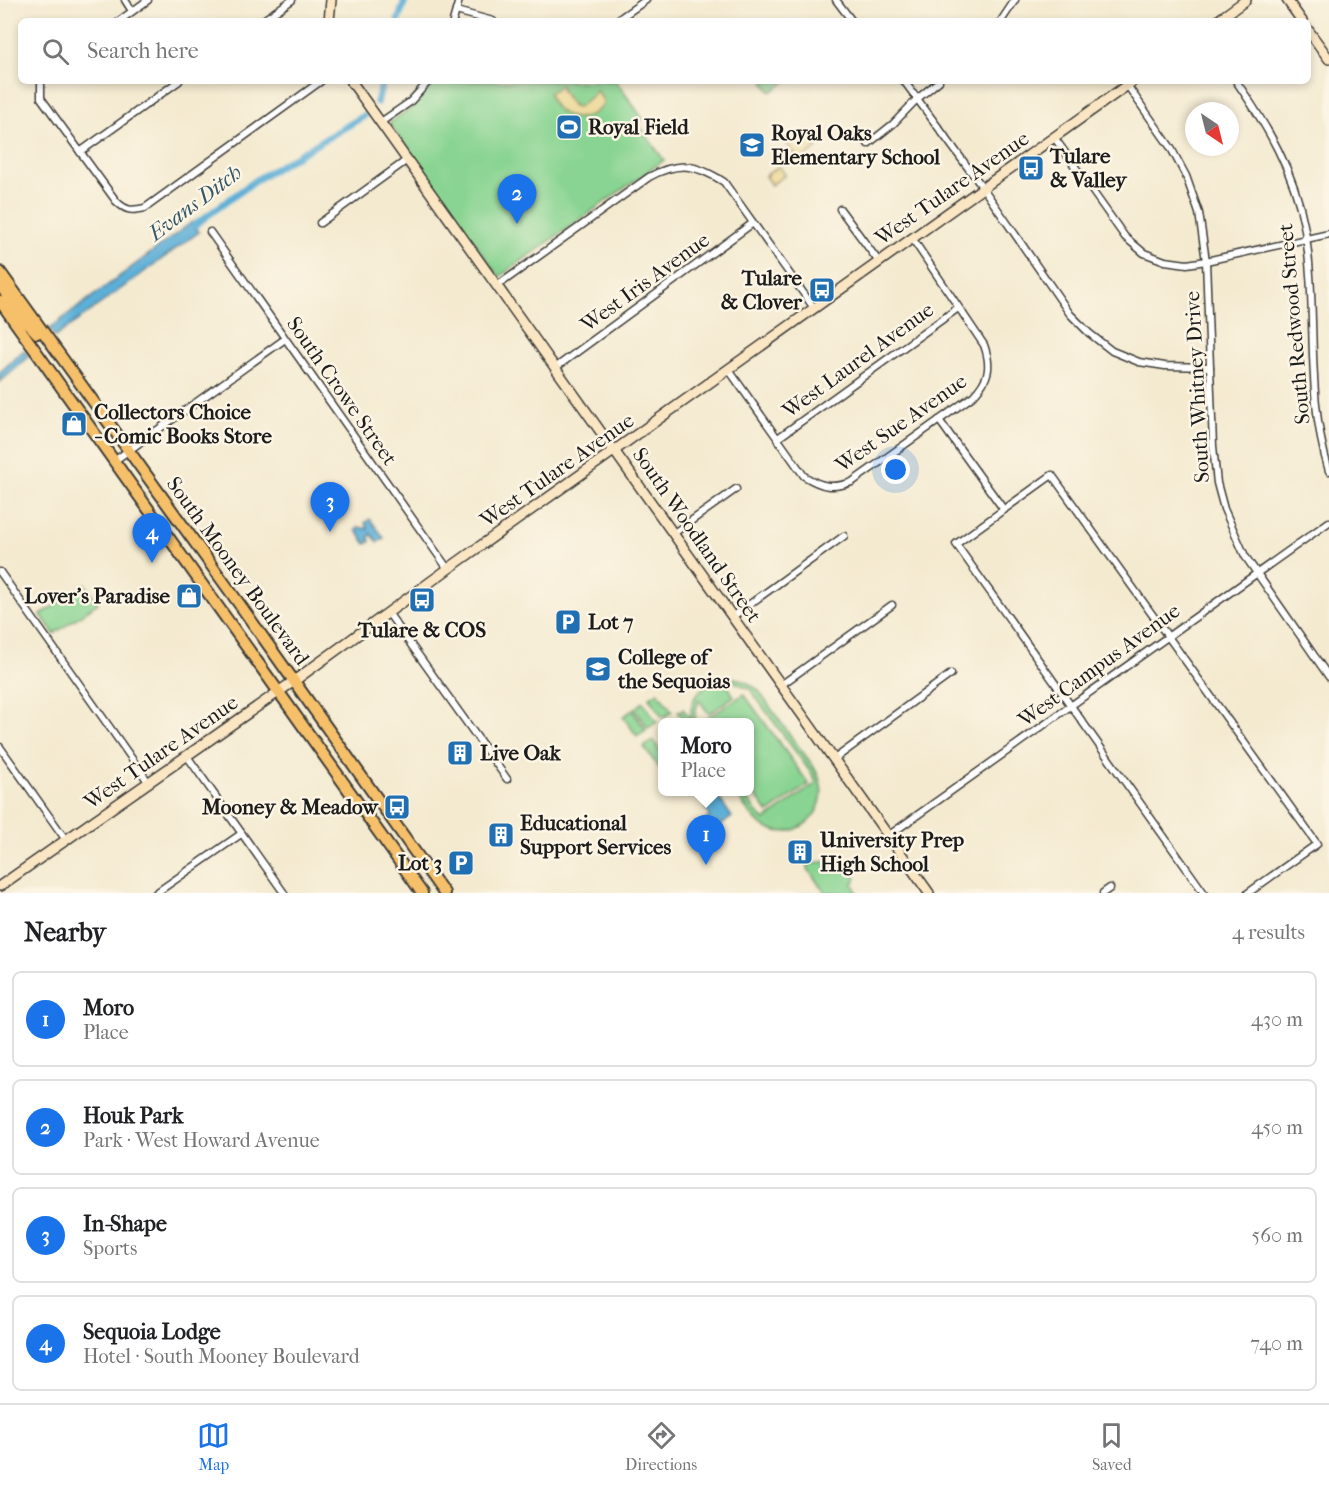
<!DOCTYPE html>
<html lang="en">
<head>
<meta charset="utf-8">
<style>
  :root { --surface:#fff; --page:#f2f2f2; --text:#202124; --muted:#757577; --line:#e0e0e0; --accent:#1a73e8 }
  body { margin:0; font-family:"IM FELL French Canon",serif; background:var(--page); color:var(--text) }
  .compass { position:absolute; left:1185px; top:102px; width:54px; height:54px; border-radius:50%; background:var(--surface); box-shadow:0 3px 9px #0003; rotate:145deg }
  .you { position:absolute; left:896px; top:470px; width:21px; height:21px; margin:-15px; border:4px solid #fff; border-radius:50%; background:#1a73e8; box-shadow:0 0 0 9px #1a73e833 }
  .badge { display:grid; place-items:center; width:39px; height:39px; border-radius:50%; background:var(--accent); color:#fff; font-size:20px; font-weight:700 }
  .pin { position:absolute; translate:-50% -50px; filter:drop-shadow(0 2px 3px #0008) }
  .pin::after { content:''; position:absolute; top:32px; width:21px; height:18px; background:inherit; clip-path:polygon(0 0,100% 0,50% 100%) }
  .popup { position:absolute; left:658px; top:718px; width:96px; height:78px; box-sizing:border-box; display:grid; place-content:center; border-radius:9px; background:var(--surface); filter:drop-shadow(0 2px 4px #0005); font-size:20px; white-space:nowrap; color:var(--muted) }
  .popup b { font-size:22px; color:var(--text) }
  .popup::after { content:''; position:absolute; left:50%; top:100%; margin-left:-12px; border:12px solid transparent; border-top-color:var(--surface) }
  .list { margin:0; padding:0; list-style:none }
  h2 { display:flex; justify-content:space-between; align-items:center; height:78px; margin:0; padding:0 24px; font-size:26px }
  h2 small { font-size:20px; font-weight:400; color:var(--muted) }
  .list li { display:grid; grid-template-columns:39px 1fr auto; gap:18px; align-items:center; box-sizing:border-box; height:96px; margin:0 12px 12px; padding:0 12px; border:2px solid var(--line); border-radius:9px }
  .list b { display:block; font-size:22px; white-space:nowrap }
  .list p { margin:0; font-size:20px; white-space:nowrap; color:var(--muted) }
  .list em { font-size:20px; font-style:normal; color:var(--muted) }
  .icon { flex:none; width:33px; height:33px; fill:none; stroke:currentColor; stroke-width:2; stroke-linecap:round; stroke-linejoin:round }
  .map { position:relative; flex:none; width:1329px; height:893px; overflow:hidden }
  .search { position:absolute; background:var(--surface); box-shadow:0 3px 9px #0003; left:18px; right:18px; top:18px; height:66px; display:flex; align-items:center; gap:15px; box-sizing:border-box; padding:0 21px; border-radius:9px; color:var(--muted); font-size:22px }
  .sheet { height:510px; background:var(--surface) }
  nav { display:flex; justify-content:space-around; align-items:center; box-sizing:border-box; height:84px; border-top:2px solid var(--line); background:var(--surface); font-size:16px; color:var(--muted) }
  nav a { display:grid; justify-items:center; gap:3px }
  nav .on { color:var(--accent) }
  .map>svg:first-child { display:block }
</style>
</head>
<body>
<div class="map">
<svg width="1329" height="893" viewBox="0 0 1329 893">
  <rect width="100%" height="100%" fill="#fcf5e5"/>
  <filter id="ink" filterUnits="userSpaceOnUse"><feTurbulence type="fractalNoise" baseFrequency=".0167" numOctaves="2"/><feDisplacementMap in="SourceGraphic" scale="12" xChannelSelector="R" yChannelSelector="G"/><feConvolveMatrix kernelMatrix="1 2 1 2 8 2 1 2 1" color-interpolation-filters="sRGB"/></filter>
  <filter id="wash" filterUnits="userSpaceOnUse"><feTurbulence type="fractalNoise" baseFrequency=".008" numOctaves="4" result="noise"/><feDisplacementMap in="SourceGraphic" scale="24" xChannelSelector="R" yChannelSelector="G"/><feGaussianBlur stdDeviation="1.35" result="paint"/><feColorMatrix in="noise" values="0 0 0 0 0 0 0 0 0 0 0 0 0 0 0 0 0 1.4 0 .05"/><feComposite in="paint" operator="in"/></filter>
  <g filter="url(#wash)">
    <rect width="100%" height="100%" fill="#f4ead0"/>
    <g fill="#89d492" stroke="#527857" stroke-width="1.5">
      <path d="M436 81H616L643 119 638 124 664 160 499 277 389 123 415 105Z"/>
      <path d="M766 81H787L771 92 764 83Z"/>
      <path d="M85 584 98 603 54 634 41 615Z"/>
      <path d="M722 677C737 677 746 680 758 690 772 710 786 730 801 750 808 759 817 769 820 781 829 811 799 841 769 829 753 823 744 804 735 792H742L757 813 765 820 816 783 814 777 750 689 735 682H725L734 696 709 714 699 700 695 713 696 722H686L678 712 683 709 691 719C689 697 703 684 722 677Z"/>
      <path d="M658 692 672 711 663 718 649 698Z"/>
      <path d="M744 694 809 784 768 813 750 788V722H702Z"/>
      <path d="M643 702 657 722 648 728 634 709Z"/>
      <path d="M632 710 646 730 637 736 623 717Z"/>
      <path d="M653 740 662 754V763L658 767 644 747Z"/>
      <path d="M843 859 856 878 853 884 857 893H825L808 869V864Z"/>
    </g>
    <g fill="#eeda9e" stroke="#857b5d" stroke-width="1.5">
      <path d="M561 85 562 91 573 106 578 107 593 95 596 90 604 102C590 127 555 121 549 93Z"/>
      <path d="M805 131 817 148 800 161 787 144Z"/>
      <path d="M779 166 785 175 771 185 765 176Z"/>
    </g>
    <g fill="#5bafd7" stroke="#3c667a" stroke-width="1.5">
      <path d="M192 222 199 232 55 337 49 329Z"/>
      <path d="M24 350 29 357 0 382V372Z"/>
      <path d="M370 519 384 538 378 542 371 534 369 537 370 542 366 544 356 530 359 527 368 529 365 523Z"/>
      <path d="M719 798 732 817 712 832 704 821 710 816 705 808Z"/>
    </g>
    <g fill="none" stroke-linecap="round" stroke-linejoin="round">
      <g stroke="#5bafd7" stroke-width="7">
        <path d="M398 21 405 0"/>
        <path d="M377 102 383 81"/>
        <path d="M188 230 256 180 364 116"/>
      </g>
    </g>
  </g>
  <g filter="url(#ink)">
    <g fill="none" stroke-linecap="round" stroke-linejoin="round">
      <defs>
        <g id="street">
          <path d="M125 0 132 11"/>
          <path d="M836 0 852 21"/>
          <path d="M456 11 493 21"/>
          <path d="M119 21 148 0"/>
          <path d="M262 21 292 0"/>
          <path d="M453 21 459 0"/>
          <path d="M616 21 646 0"/>
          <path d="M1001 21 1015 0"/>
          <path d="M41 81V98L116 201C126 211 131 211 145 208L321 81"/>
          <path d="M904 81 983 188 1070 314 1089 333 1112 351 1139 362 1165 366 1210 367"/>
          <path d="M1236 81C1267 126 1294 171 1304 225 1319 306 1304 391 1329 471"/>
          <path d="M1127 85 1171 148 1186 176 1199 213 1206 261 1213 446 1217 483 1224 509 1245 556 1329 677"/>
          <path d="M381 122 410 102 429 81"/>
          <path d="M1054 137 1125 237 1144 253 1165 261 1187 264 1206 261 1329 234"/>
          <path d="M868 144 893 124 917 99 939 81"/>
          <path d="M80 152 179 81"/>
          <path d="M840 209 879 262"/>
          <path d="M320 223 407 160"/>
          <path d="M210 232 448 569"/>
          <path d="M497 286 649 177C679 161 696 164 724 182L814 308"/>
          <path d="M555 368 753 223"/>
          <path d="M729 370 804 476C822 487 832 489 852 482L973 396C989 379 992 367 984 345L912 238"/>
          <path d="M939 420 1004 510"/>
          <path d="M778 438 958 308"/>
          <path d="M114 461 285 339"/>
          <path d="M674 533 736 489"/>
          <path d="M0 572 149 783"/>
          <path d="M389 614 507 779"/>
          <path d="M732 617 844 536"/>
          <path d="M781 685 892 605"/>
          <path d="M0 747 66 840"/>
          <path d="M187 756 284 893"/>
          <path d="M833 760 951 674"/>
          <path d="M888 836 1329 522"/>
          <path d="M156 893 241 834"/>
          <path d="M1103 893 1110 888"/>
          <path d="M1204 893 956 544 1052 475 1317 844 1248 893"/>
        </g>
        <g id="secondary">
          <path d="M1287 0 1302 21"/>
          <path d="M329 21 331 0"/>
          <path d="M1217 21 1246 0"/>
          <path d="M1308 30 1329 59"/>
          <path d="M351 81 929 893"/>
          <path d="M0 886 294 681 448 569 1133 81"/>
        </g>
        <g id="primary">
          <path d="M0 272 240 605 444 893"/>
          <path d="M0 285 25 320 37 333"/>
          <path d="M0 301 422 893"/>
        </g>
      </defs>
      <use href="#street" stroke="#3c3b37" stroke-width="9"/>
      <use href="#secondary" stroke="#3c3b37" stroke-width="12"/>
      <use href="#primary" stroke="#3c3b37" stroke-width="14"/>
      <use href="#street" stroke="#fff" stroke-width="6"/>
      <use href="#secondary" stroke="#fbe6c4" stroke-width="9"/>
      <use href="#primary" stroke="#f6c06b" stroke-width="10"/>
    </g>
  </g>
  <defs>
    <symbol id="stadium-square" viewBox="-11 -11 22 22"><rect x="-9" y="-9" width="18" height="18" rx="4" fill="#1f6fb2" stroke="#fcf5e5"/><path d="M0-5a6.5 5 0 1 0 0 10a6.5 5 0 1 0 0-10ZM-3.5-1.8h7v3.6h-7Z" fill="#fff"/></symbol>
    <symbol id="school-square" viewBox="-11 -11 22 22"><rect x="-9" y="-9" width="18" height="18" rx="4" fill="#1f6fb2" stroke="#fcf5e5"/><path d="M0-5L7-2L0 1L-7-2ZM-4 1L0 2.5L4 1V4Q0 6-4 4Z" fill="#fff"/></symbol>
    <symbol id="bus-square" viewBox="-11 -11 22 22"><rect x="-9" y="-9" width="18" height="18" rx="4" fill="#1f6fb2" stroke="#fcf5e5"/><path d="M-5-6H5V4H4V6H2V4H-2V6H-4V4H-5ZM-3.5-4V0h7V-4ZM-3.5 1.2v1.5H-2V1.2ZM2 1.2v1.5H3.5V1.2Z" fill="#fff"/></symbol>
    <symbol id="shop-square" viewBox="-11 -11 22 22"><rect x="-9" y="-9" width="18" height="18" rx="4" fill="#1f6fb2" stroke="#fcf5e5"/><path d="M-5-2.5h2.3a2.7 3.5 0 0 1 5.4 0H5L5.5 6h-11ZM-1.5-2.5h3a1.5 2.3 0 0 0-3 0Z" fill="#fff"/></symbol>
    <symbol id="parking-square" viewBox="-11 -11 22 22"><rect x="-9" y="-9" width="18" height="18" rx="4" fill="#1f6fb2" stroke="#fcf5e5"/><path d="M-3.5-5.5H1a3.5 3.5 0 0 1 0 7H-1V5.5H-3.5ZM-1-3.4V-.6H.8a1.4 1.4 0 0 0 0-2.8Z" fill="#fff"/></symbol>
    <symbol id="university-square" viewBox="-11 -11 22 22"><rect x="-9" y="-9" width="18" height="18" rx="4" fill="#1f6fb2" stroke="#fcf5e5"/><path d="M0-5L7-2L0 1L-7-2ZM-4 1L0 2.5L4 1V4Q0 6-4 4Z" fill="#fff"/></symbol>
    <symbol id="building-square" viewBox="-11 -11 22 22"><rect x="-9" y="-9" width="18" height="18" rx="4" fill="#1f6fb2" stroke="#fcf5e5"/><path d="M-4-6H4V6H1V3H-1V6H-4ZM-2.5-4.3h1.7v1.8h-1.7ZM.8-4.3h1.7v1.8H.8ZM-2.5-1h1.7V.8h-1.7ZM.8-1h1.7V.8H.8Z" fill="#fff"/></symbol>
  </defs>
  <g fill-rule="evenodd">
    <use href="#stadium-square" x="554" y="112" width="30" height="30"/>
    <use href="#school-square" x="737" y="130" width="30" height="30"/>
    <use href="#bus-square" x="1016" y="153" width="30" height="30"/>
    <use href="#bus-square" x="807" y="275" width="30" height="30"/>
    <use href="#shop-square" x="59" y="409" width="30" height="30"/>
    <use href="#shop-square" x="174" y="581" width="30" height="30"/>
    <use href="#bus-square" x="407" y="585" width="30" height="30"/>
    <use href="#parking-square" x="553" y="607" width="30" height="30"/>
    <use href="#university-square" x="583" y="654" width="30" height="30"/>
    <use href="#building-square" x="445" y="738" width="30" height="30"/>
    <use href="#bus-square" x="382" y="792" width="30" height="30"/>
    <use href="#building-square" x="486" y="820" width="30" height="30"/>
    <use href="#building-square" x="785" y="837" width="30" height="30"/>
    <use href="#parking-square" x="446" y="848" width="30" height="30"/>
  </g>
  <g text-anchor="middle" dominant-baseline="central" stroke-width="5" stroke-linejoin="round" paint-order="stroke">
    <g font-size="21" font-weight="bold" fill="#1c1c1c" stroke="#fcf5e5" text-anchor="start">
      <text x="588" y="127">Royal Field</text>
      <text x="771" y="133">Royal Oaks<tspan x="771" dy="24">Elementary School</tspan></text>
      <text x="1050" y="156">Tulare<tspan x="1050" dy="24">&amp; Valley</tspan></text>
      <text x="802" y="278" text-anchor="end">Tulare<tspan x="802" dy="24">&amp; Clover</tspan></text>
      <text x="94" y="412">Collectors Choice<tspan x="94" dy="24">- Comic Books Store</tspan></text>
      <text x="170" y="596" text-anchor="end">Lover's Paradise</text>
      <text x="588" y="622">Lot 7</text>
      <text x="422" y="630" text-anchor="middle">Tulare &amp; COS</text>
      <text x="618" y="657">College of<tspan x="618" dy="24">the Sequoias</tspan></text>
      <text x="480" y="753">Live Oak</text>
      <text x="378" y="807" text-anchor="end">Mooney &amp; Meadow</text>
      <text x="520" y="823">Educational<tspan x="520" dy="24">Support Services</tspan></text>
      <text x="820" y="840">University Prep<tspan x="820" dy="24">High School</tspan></text>
      <text x="442" y="863" text-anchor="end">Lot 3</text>
    </g>
    <g font-size="21" fill="#1c1c1c" stroke="#fcf5e5">
      <text transform="translate(952 188) rotate(-35)">West Tulare Avenue</text>
      <text transform="translate(645 282) rotate(-36)">West Iris Avenue</text>
      <text transform="translate(1294 324) rotate(-95)">South Redwood Street</text>
      <text transform="translate(858 360) rotate(-36)">West Laurel Avenue</text>
      <text transform="translate(1197 387) rotate(-93)">South Whitney Drive</text>
      <text transform="translate(342 391) rotate(55)">South Crowe Street</text>
      <text transform="translate(901 423) rotate(-35)">West Sue Avenue</text>
      <text transform="translate(557 470) rotate(-35)">West Tulare Avenue</text>
      <text transform="translate(697 535) rotate(55)">South Woodland Street</text>
      <text transform="translate(238 571) rotate(54)">South Mooney Boulevard</text>
      <text transform="translate(1099 665) rotate(-36)">West Campus Avenue</text>
      <text transform="translate(161 752) rotate(-35)">West Tulare Avenue</text>
    </g>
    <g font-size="22" font-style="italic" fill="#355767" stroke="#fcf5e5">
      <text transform="translate(195 203) rotate(-37)">Evans Ditch</text>
    </g>
  </g>
</svg>
<svg class="compass" viewBox="-18 -18 36 36"><path d="M0-13l5 13h-10z" fill="#e53935"/><path d="M0 13l5-13h-10z" fill="#757577"/></svg>
<div class="you"></div>
<div class="pin badge" style="left:706px;top:865px">1</div>
<div class="popup"><b>Moro</b>Place</div>
<div class="pin badge" style="left:517px;top:224px">2</div>
<div class="pin badge" style="left:330px;top:532px">3</div>
<div class="pin badge" style="left:152px;top:563px">4</div>
<div class="search"><svg class="icon" aria-label="search" viewBox="0 0 24 24"><circle cx="10" cy="10" r="6"/><path d="M15 15l6 6"/></svg>Search here</div>
</div>
<section class="sheet">
<h2>Nearby<small>4 results</small></h2>
<ul class="list">
<li><span class="badge">1</span><div><b>Moro</b><p>Place</p></div><em>430 m</em></li>
<li><span class="badge">2</span><div><b>Houk Park</b><p>Park · West Howard Avenue</p></div><em>450 m</em></li>
<li><span class="badge">3</span><div><b>In-Shape</b><p>Sports</p></div><em>560 m</em></li>
<li><span class="badge">4</span><div><b>Sequoia Lodge</b><p>Hotel · South Mooney Boulevard</p></div><em>740 m</em></li>
</ul>
</section>
<nav>
<a class="on"><svg class="icon" aria-label="map" viewBox="0 0 24 24"><path d="M3 6l6-2 6 2 6-2v14l-6 2-6-2-6 2zM9 4v14M15 6v14"/></svg>Map</a>
<a><svg class="icon" aria-label="directions" viewBox="0 0 24 24"><path d="M12 3l9 9-9 9-9-9zM9 14v-3h6M13 9l2 2-2 2"/></svg>Directions</a>
<a><svg class="icon" aria-label="saved" viewBox="0 0 24 24"><path d="M7 4h10v16l-5-4-5 4z"/></svg>Saved</a>
</nav>
</body>
</html>
